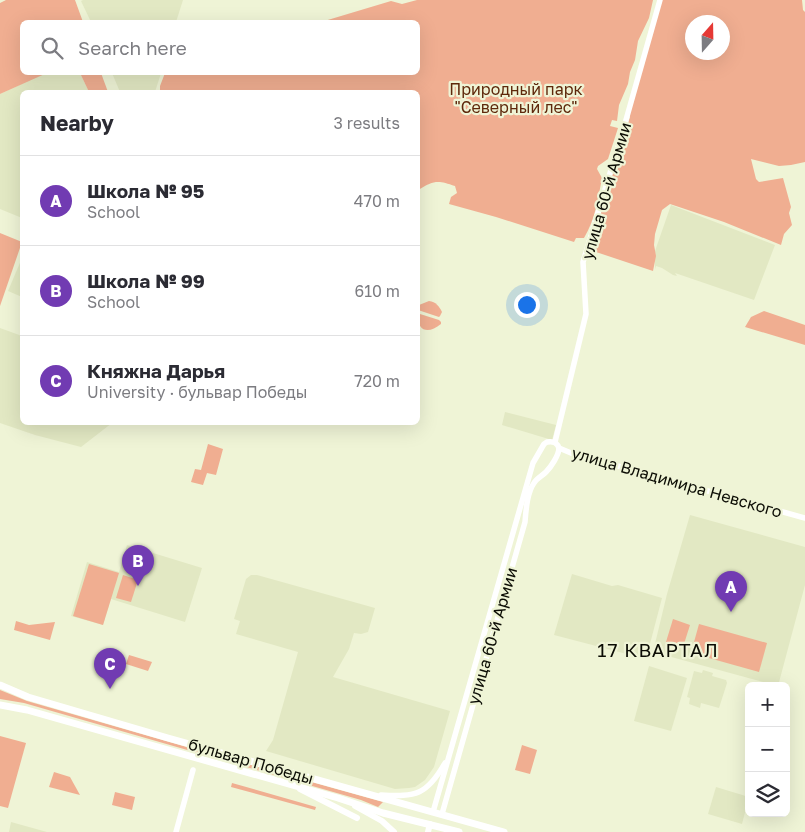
<!DOCTYPE html>
<html lang="en">
<head>
<meta charset="utf-8">
<style>
  :root { --surface:#fff; --page:#f2f2f3; --text:#2b2b33; --muted:#7c7c81; --line:#e1e1e2; --accent:#713bb2 }
  body { margin:0; font-family:"Golos Text",sans-serif; background:var(--page); color:var(--text) }
  .controls { position:absolute; right:15px; bottom:15px; display:grid; overflow:hidden; border-radius:8px; box-shadow:0 5px 20px #0002 }
  .controls button { width:45px; height:45px; display:grid; place-items:center; padding:0; border:0; border-bottom:1px solid var(--line); background:var(--surface); color:var(--text); font:25px sans-serif }
  .compass { position:absolute; left:685px; top:15px; width:45px; height:45px; border-radius:50%; background:var(--surface); box-shadow:0 5px 20px #0002; rotate:20deg }
  .you { position:absolute; left:526px; top:304px; width:18px; height:18px; margin:-12px; border:4px solid #fff; border-radius:50%; background:#1a73e8; box-shadow:0 0 0 8px #1a73e833 }
  .badge { display:grid; place-items:center; width:32px; height:32px; border-radius:50%; background:var(--accent); color:#fff; font-size:16px; font-weight:700 }
  .pin { position:absolute; translate:-50% -41px; filter:drop-shadow(0 1px 2px #0008) }
  .pin::after { content:''; position:absolute; top:26px; width:18px; height:15px; background:inherit; clip-path:polygon(0 0,100% 0,50% 100%) }
  .list { margin:0; padding:0; list-style:none }
  h2 { display:flex; justify-content:space-between; align-items:center; height:65px; margin:0; padding:0 20px; font-size:21px }
  h2 small { font-size:16px; font-weight:400; color:var(--muted) }
  .list li { display:grid; grid-template-columns:32px 1fr auto; gap:15px; align-items:center; box-sizing:border-box; height:90px; padding:0 20px; border-top:1px solid var(--line) }
  .list b { display:block; font-size:19px; white-space:nowrap }
  .list p { margin:0; font-size:16px; white-space:nowrap; color:var(--muted) }
  .list em { font-size:16px; font-style:normal; color:var(--muted) }
  .icon { flex:none; width:28px; height:28px; fill:none; stroke:currentColor; stroke-width:2; stroke-linecap:round; stroke-linejoin:round }
  .map { position:relative; flex:none; width:805px; height:832px; overflow:hidden }
  .search { position:absolute; background:var(--surface); box-shadow:0 5px 20px #0002; left:20px; top:20px; width:400px; height:55px; display:flex; align-items:center; gap:12px; box-sizing:border-box; padding:0 18px; border-radius:8px; color:var(--muted); font-size:19px }
  .panel { position:absolute; background:var(--surface); box-shadow:0 5px 20px #0002; left:20px; top:90px; width:400px; height:335px; border-radius:8px }
  .map>svg:first-child { display:block }
</style>
</head>
<body>
<div class="map">
<svg width="805" height="832" viewBox="0 0 805 832">
  <rect width="100%" height="100%" fill="#eff4d6"/>
  <g fill="#e2e8c3">
    <path d="M83 0H183L176 22H91L81 1Z"/>
    <path d="M47 72 80 73 89 92H22V218L0 209V94Z"/>
    <path d="M112 73H161L155 92H120Z"/>
    <path d="M671 205 775 245 754 300 675 273 677 276 673 275 662 268 656 266 655 269V251Z"/>
    <path d="M22 258V297L8 291Z"/>
    <path d="M0 328 22 336V422L112 423 81 447 35 435 0 423Z"/>
    <path d="M505 412 556 425 552 440 502 425Z"/>
    <path d="M690 515 805 547V585L778 686 653 652 667 594Z"/>
    <path d="M127 545 202 568 185 622 111 599 103 625 71 616 87 562 119 572Z"/>
    <path d="M572 574 612 586 618 585 662 598 646 659 554 635Z"/>
    <path d="M251 575H257L375 608 368 632 361 634 354 633 349 649 333 677 450 711 434 767 425 780 415 787 409 788 395 789 266 751 273 740 298 652 236 634 240 621 234 619 246 579Z"/>
    <path d="M649 666 687 678 671 731 634 721Z"/>
    <path d="M703 670 713 673 712 676 726 680 727 683 719 708 701 703 700 708 689 704 690 698 687 697 694 671 702 673Z"/>
    <path d="M716 787 749 797 742 824 708 814Z"/>
    <path d="M11 822 47 832H9Z"/>
  </g>
  <g fill="#f0ae91" fill-rule="evenodd">
    <path d="M6 0H75L83 22H22V72L47 73 0 94V3Z"/>
    <path d="M417 0H653L649 18 638 41 635 60 630 72 628 84 619 105 617 121 612 120 610 126 618 128 608 159 598 166 597 169 602 178C598 199 595 220 584 238H576L574 242 496 217 449 204 451 197 457 193 455 186C438 180 434 180 418 190V92H160V86L165 73 418 72V22H321L391 1 402 4Z"/>
    <path d="M661 0H802L803 10 805 12V162L791 165 779 166 751 159 756 179 759 182 783 178 791 207 789 213 792 225 784 234 781 245 724 222 670 204 662 210 655 234 654 245 656 256 653 271 590 250 630 117 629 115ZM692 22H722V52H692Z"/>
    <path d="M80 73H101L108 92H89Z"/>
    <path d="M0 233 22 242 0 306Z"/>
    <path d="M429 301C436 302 439 306 442 312L440 316 439 317 418 310 419 305Z"/>
    <path d="M764 311 805 325V345L745 327 751 317Z"/>
    <path d="M420 314 439 320 441 322V324C429 334 417 332 418 315Z"/>
    <path d="M208 444 223 449 216 475 207 473 203 485 191 482 195 469 201 470Z"/>
    <path d="M89 564 119 573 103 625 73 616Z"/>
    <path d="M123 575 138 580 131 602 116 598Z"/>
    <path d="M673 619 690 625 683 647 666 642Z"/>
    <path d="M16 621 29 625 55 622 50 640 14 630Z"/>
    <path d="M699 624 767 643 759 672 691 653Z"/>
    <path d="M129 655 152 662 148 671 126 664Z"/>
    <path d="M0 690 27 701 204 752 383 802 378 807 361 800 24 703 0 699Z"/>
    <path d="M0 736 26 743 8 808 0 806Z"/>
    <path d="M522 745 537 750 530 774 515 770Z"/>
    <path d="M54 772 70 777 80 795 49 787Z"/>
    <path d="M232 783 316 807 315 810 231 787Z"/>
    <path d="M115 792 135 797 132 810 112 805Z"/>
  </g>
  <g fill="none" stroke-linecap="round" stroke-linejoin="round">
    <g stroke="#fff" stroke-width="5.5">
      <path d="M555 442 586 314 583 262 624 127 660 0"/>
      <path d="M381 795C416 797 427 795 445 763"/>
      <path d="M433 812 533 463 544 444 547 442C553 441 557 442 559 448L571 453 805 518"/>
      <path d="M442 814 525 522C526 510 527 493 534 483 537 478 542 476 546 472 551 467 559 455 559 448"/>
      <path d="M176 832 193 770"/>
    </g>
    <g stroke="#fff" stroke-width="6">
      <path d="M300 789 357 818"/>
      <path d="M355 806 382 821 394 832"/>
      <path d="M428 832 430 824"/>
    </g>
    <g stroke="#fff" stroke-width="7">
      <path d="M0 685 28 697 168 738 504 832"/>
      <path d="M0 705 27 710 338 798 383 813 459 832"/>
    </g>
  </g>
  <g text-anchor="middle" dominant-baseline="central" stroke-width="4.5" stroke-linejoin="round" paint-order="stroke">
    <g font-size="16" fill="#5e280b" stroke="#eff4d6">
      <text x="516" y="89">Природный парк<tspan x="516" dy="18">"Северный лес"</tspan></text>
    </g>
    <g font-size="16" fill="#0b0c04" stroke="#eff4d6">
      <text transform="translate(606 191) rotate(-74)">улица 60-й Армии</text>
      <text transform="translate(677 482) rotate(16)">улица Владимира Невского</text>
      <text transform="translate(492 636) rotate(-74)">улица 60-й Армии</text>
      <text transform="translate(251 761) rotate(16)">бульвар Победы</text>
    </g>
    <g font-size="19" letter-spacing="1" fill="#0b0c04" stroke="#eff4d6">
      <text x="658" y="649">17 КВАРТАЛ</text>
    </g>
  </g>
</svg>
<div class="controls">
<button>+</button>
<button>−</button>
<button><svg class="icon" aria-label="layers" viewBox="0 0 24 24"><path d="M12 4l9 5-9 5-9-5zM3 14l9 5 9-5"/></svg></button>
</div>
<svg class="compass" viewBox="-18 -18 36 36"><path d="M0-13l5 13h-10z" fill="#e53935"/><path d="M0 13l5-13h-10z" fill="#7c7c81"/></svg>
<div class="you"></div>
<div class="pin badge" style="left:731px;top:612px">A</div>
<div class="pin badge" style="left:138px;top:586px">B</div>
<div class="pin badge" style="left:110px;top:689px">C</div>
<div class="search"><svg class="icon" aria-label="search" viewBox="0 0 24 24"><circle cx="10" cy="10" r="6"/><path d="M15 15l6 6"/></svg>Search here</div>
<section class="panel">
<h2>Nearby<small>3 results</small></h2>
<ul class="list">
<li><span class="badge">A</span><div><b>Школа № 95</b><p>School</p></div><em>470 m</em></li>
<li><span class="badge">B</span><div><b>Школа № 99</b><p>School</p></div><em>610 m</em></li>
<li><span class="badge">C</span><div><b>Княжна Дарья</b><p>University · бульвар Победы</p></div><em>720 m</em></li>
</ul>
</section>
</div>
</body>
</html>
